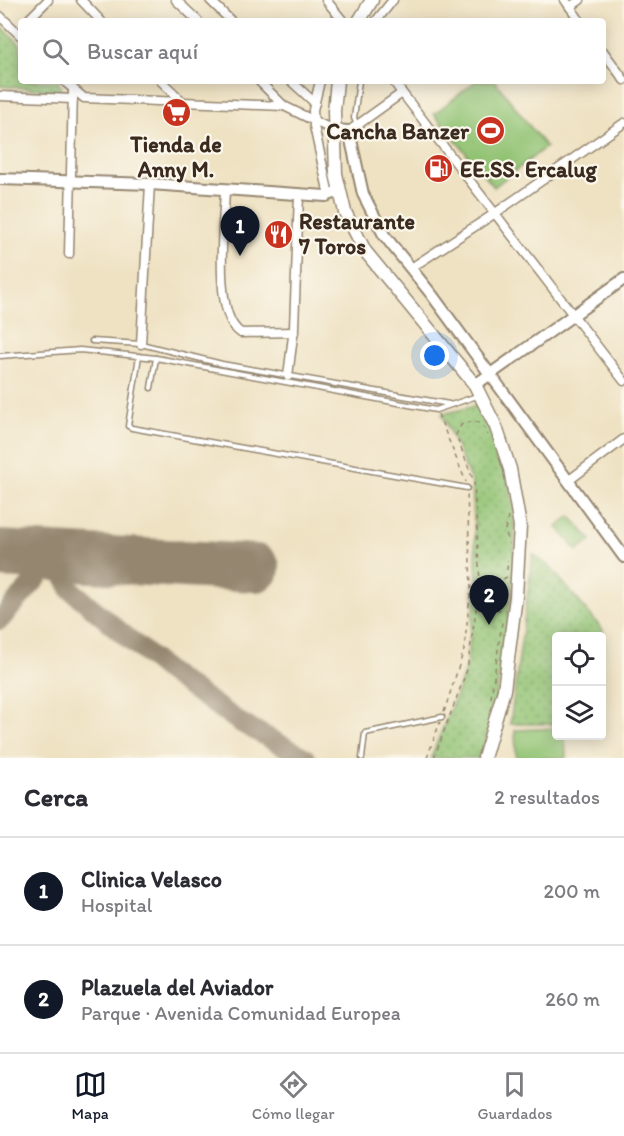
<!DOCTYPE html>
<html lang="es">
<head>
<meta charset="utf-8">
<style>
  :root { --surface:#fff; --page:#f2f2f3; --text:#2b2b33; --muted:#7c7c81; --line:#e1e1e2; --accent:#111827 }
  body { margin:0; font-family:Itim,sans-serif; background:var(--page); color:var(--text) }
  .controls { position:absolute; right:18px; bottom:18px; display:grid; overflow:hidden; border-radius:6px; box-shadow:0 3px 15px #0003 }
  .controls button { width:54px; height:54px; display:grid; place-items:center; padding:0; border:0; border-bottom:2px solid var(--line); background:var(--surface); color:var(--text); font:30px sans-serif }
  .you { position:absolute; left:435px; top:356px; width:21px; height:21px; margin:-15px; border:4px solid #fff; border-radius:50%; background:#1a73e8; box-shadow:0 0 0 9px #1a73e833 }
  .badge { display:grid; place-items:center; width:39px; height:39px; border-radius:50%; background:var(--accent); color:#fff; font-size:20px; font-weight:700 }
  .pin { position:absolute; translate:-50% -50px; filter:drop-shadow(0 2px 3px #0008) }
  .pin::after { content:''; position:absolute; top:32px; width:21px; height:18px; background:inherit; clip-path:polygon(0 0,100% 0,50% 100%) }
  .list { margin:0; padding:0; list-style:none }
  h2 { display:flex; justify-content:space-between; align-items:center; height:78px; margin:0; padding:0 24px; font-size:26px }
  h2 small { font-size:20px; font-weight:400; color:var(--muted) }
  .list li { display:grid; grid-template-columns:39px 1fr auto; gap:18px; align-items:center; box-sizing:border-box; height:108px; padding:0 24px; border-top:2px solid var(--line) }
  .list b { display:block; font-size:22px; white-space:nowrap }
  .list p { margin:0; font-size:20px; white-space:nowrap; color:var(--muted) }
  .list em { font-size:20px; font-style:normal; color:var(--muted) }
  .icon { flex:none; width:33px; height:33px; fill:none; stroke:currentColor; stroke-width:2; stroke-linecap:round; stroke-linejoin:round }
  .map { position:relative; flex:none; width:624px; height:758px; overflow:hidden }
  .search { position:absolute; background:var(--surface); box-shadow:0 3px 15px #0003; left:18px; right:18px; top:18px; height:66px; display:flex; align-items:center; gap:15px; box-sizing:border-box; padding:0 21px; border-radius:6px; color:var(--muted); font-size:22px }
  .sheet { height:294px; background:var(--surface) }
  nav { display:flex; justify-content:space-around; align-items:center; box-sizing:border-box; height:84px; border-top:2px solid var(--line); background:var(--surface); font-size:16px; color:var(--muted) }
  nav a { display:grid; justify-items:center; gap:3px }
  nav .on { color:var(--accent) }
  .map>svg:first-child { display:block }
</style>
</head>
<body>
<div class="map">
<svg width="624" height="758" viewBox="0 0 624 758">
  <defs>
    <pattern id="park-dots" width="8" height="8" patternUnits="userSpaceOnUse" patternTransform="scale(1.5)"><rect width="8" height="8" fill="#92c373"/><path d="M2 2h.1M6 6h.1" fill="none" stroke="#789f5e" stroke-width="1.8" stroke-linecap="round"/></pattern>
  </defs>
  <rect width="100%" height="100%" fill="#fbf7ec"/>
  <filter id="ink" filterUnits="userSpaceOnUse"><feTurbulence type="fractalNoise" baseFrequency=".0167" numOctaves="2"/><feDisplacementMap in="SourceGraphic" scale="12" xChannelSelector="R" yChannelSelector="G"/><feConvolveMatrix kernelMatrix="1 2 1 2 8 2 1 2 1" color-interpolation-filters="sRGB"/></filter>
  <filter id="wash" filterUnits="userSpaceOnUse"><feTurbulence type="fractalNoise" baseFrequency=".008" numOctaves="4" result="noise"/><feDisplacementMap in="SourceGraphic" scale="24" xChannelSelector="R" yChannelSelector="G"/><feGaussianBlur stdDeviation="1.35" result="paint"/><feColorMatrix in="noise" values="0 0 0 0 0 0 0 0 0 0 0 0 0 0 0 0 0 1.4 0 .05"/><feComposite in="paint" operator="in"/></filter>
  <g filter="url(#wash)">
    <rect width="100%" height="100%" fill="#efe2c3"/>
    <g fill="url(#park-dots)" stroke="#667648" stroke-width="1.5">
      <path d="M0 25 21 45V81H57L62 88 59 91 0 86Z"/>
      <path d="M479 405C526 481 517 558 505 641 499 681 493 720 480 758H431L466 669 477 582 472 483 442 414Z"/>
      <path d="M533 554 550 567 603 630 602 648V636H556V724H510Z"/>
    </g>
    <g fill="#92c373" stroke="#667648" stroke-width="1.5">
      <path d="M476 81H495L546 147 494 187 434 114Z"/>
      <path d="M570 516 591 540 577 551 557 527Z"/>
      <path d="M556 728V736H565L566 758H516L515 730Z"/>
    </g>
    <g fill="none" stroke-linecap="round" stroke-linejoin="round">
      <path stroke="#958670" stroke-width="20" d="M0 620 56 557 70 589 168 672 241 723 306 758"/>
      <path stroke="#958670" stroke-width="48" d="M0 554 256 568"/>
    </g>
  </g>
  <g filter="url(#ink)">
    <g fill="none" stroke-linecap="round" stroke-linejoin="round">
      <defs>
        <g id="lane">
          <path d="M357 125 354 118 359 81"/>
          <path d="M92 341 141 344 222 364 449 404"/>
          <path d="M0 356 80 350 156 358 436 410 477 396"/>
          <path d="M139 356 128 426 132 428 467 488"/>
          <path d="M151 388 156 358"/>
          <path d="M362 758 365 733 442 717"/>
        </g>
        <g id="street">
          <path d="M81 0 101 21"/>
          <path d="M176 0 198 21"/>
          <path d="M210 0 231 21"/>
          <path d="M326 0 343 21"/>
          <path d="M565 0 580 21"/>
          <path d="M570 7 580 0"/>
          <path d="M0 16 21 36"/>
          <path d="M27 21 48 0"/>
          <path d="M376 21 393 0"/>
          <path d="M603 51 624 80"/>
          <path d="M64 81 84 98 284 106"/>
          <path d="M161 81 182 101"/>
          <path d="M259 81 284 106 333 130"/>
          <path d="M291 81 315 103"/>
          <path d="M320 81 313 110 314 126 329 195"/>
          <path d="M393 81 624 381"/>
          <path d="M0 96 73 99"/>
          <path d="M349 131 402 93"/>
          <path d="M225 190C224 223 212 315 241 333L294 332"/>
          <path d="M69 254 73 91"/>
          <path d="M411 268 494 214 624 123"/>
          <path d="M141 344 150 184"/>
          <path d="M288 376 294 328 299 195"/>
          <path d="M568 481 624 439"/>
        </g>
        <g id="secondary">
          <path d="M333 130 349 131 363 194 384 235 432 295 624 557"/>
          <path d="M0 179 150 184 326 196 339 191"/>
          <path d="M475 385 624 279"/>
        </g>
        <g id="primary">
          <path d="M359 21 372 0"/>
          <path d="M337 81 334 111 336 174 345 212 365 251 475 385 496 427 510 469 520 526 516 596 504 690 484 758"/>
        </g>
      </defs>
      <use href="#lane" stroke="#958670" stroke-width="7"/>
      <use href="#street" stroke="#958670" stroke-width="11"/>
      <use href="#secondary" stroke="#958670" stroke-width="14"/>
      <use href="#primary" stroke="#958670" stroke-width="15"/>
      <g stroke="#958670" stroke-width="1.5" stroke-dasharray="4.5 4.5" stroke-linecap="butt">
        <path d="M438 414 466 482"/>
        <path d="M508 517 505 530 509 544"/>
        <path d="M507 570 508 560"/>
        <path d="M479 591 507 577"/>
        <path d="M478 609 506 610"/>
        <path d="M491 698 502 622"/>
        <path d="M444 712 464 650 471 587 467 493"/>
        <path d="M427 758 440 722"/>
        <path d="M434 758 467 670 480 583 474 482 456 435 461 425 473 421 482 424 488 435"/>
      </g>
      <use href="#lane" stroke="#fff" stroke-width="4"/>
      <use href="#street" stroke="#fff" stroke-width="8"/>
      <use href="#secondary" stroke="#fff" stroke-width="10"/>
      <use href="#primary" stroke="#fff" stroke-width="12"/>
    </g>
  </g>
  <defs>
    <symbol id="supermarket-disc" viewBox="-11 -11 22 22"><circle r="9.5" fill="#c8321e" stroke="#fbf7ec"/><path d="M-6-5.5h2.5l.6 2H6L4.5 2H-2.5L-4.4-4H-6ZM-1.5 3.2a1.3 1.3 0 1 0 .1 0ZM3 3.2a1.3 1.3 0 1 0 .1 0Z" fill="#fff"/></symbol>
    <symbol id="stadium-disc" viewBox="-11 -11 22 22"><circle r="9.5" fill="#c8321e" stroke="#fbf7ec"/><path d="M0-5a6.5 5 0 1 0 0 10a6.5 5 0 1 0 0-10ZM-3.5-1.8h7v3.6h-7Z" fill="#fff"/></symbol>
    <symbol id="fuel-disc" viewBox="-11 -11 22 22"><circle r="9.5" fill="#c8321e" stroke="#fbf7ec"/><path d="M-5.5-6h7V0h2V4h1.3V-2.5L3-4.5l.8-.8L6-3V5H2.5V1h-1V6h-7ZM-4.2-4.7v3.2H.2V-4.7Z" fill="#fff"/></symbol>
    <symbol id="restaurant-disc" viewBox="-11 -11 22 22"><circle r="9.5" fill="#c8321e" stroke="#fbf7ec"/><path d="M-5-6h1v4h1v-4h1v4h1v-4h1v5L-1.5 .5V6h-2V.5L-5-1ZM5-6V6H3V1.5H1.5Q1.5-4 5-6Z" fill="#fff"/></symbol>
  </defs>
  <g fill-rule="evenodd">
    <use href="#supermarket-disc" x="160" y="96" width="33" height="33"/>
    <use href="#stadium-disc" x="474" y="114" width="33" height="33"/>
    <use href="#fuel-disc" x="422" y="152" width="33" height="33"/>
    <use href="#restaurant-disc" x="262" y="218" width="33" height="33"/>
  </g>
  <g text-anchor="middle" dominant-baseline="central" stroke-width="4.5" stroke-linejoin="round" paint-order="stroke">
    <g font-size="22" font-weight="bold" fill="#3b2a1e" stroke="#fbf7ec" text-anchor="start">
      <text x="469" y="131" text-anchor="end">Cancha Banzer</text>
      <text x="176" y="144" text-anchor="middle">Tienda de<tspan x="176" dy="25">Anny M.</tspan></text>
      <text x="460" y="169">EE.SS. Ercalug</text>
      <text x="299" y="221">Restaurante<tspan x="299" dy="25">7 Toros</tspan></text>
    </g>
  </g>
</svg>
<div class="controls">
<button><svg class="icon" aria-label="locate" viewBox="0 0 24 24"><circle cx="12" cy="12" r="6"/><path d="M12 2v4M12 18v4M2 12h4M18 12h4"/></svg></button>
<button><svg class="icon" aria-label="layers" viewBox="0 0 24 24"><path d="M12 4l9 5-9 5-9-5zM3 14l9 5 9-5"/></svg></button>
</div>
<div class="you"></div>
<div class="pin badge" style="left:240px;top:256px">1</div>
<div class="pin badge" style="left:489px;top:625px">2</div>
<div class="search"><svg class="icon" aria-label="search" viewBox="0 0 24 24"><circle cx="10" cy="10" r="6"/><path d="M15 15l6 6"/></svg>Buscar aquí</div>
</div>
<section class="sheet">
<h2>Cerca<small>2 resultados</small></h2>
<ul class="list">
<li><span class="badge">1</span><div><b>Clinica Velasco</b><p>Hospital</p></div><em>200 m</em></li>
<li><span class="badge">2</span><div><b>Plazuela del Aviador</b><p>Parque · Avenida Comunidad Europea</p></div><em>260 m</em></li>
</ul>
</section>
<nav>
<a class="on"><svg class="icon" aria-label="map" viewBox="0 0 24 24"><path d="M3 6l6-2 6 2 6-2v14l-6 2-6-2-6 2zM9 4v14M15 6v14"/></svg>Mapa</a>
<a><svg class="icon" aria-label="directions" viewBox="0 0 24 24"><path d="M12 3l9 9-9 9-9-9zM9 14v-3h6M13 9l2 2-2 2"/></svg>Cómo llegar</a>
<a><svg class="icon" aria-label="saved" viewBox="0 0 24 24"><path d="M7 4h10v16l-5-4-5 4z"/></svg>Guardados</a>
</nav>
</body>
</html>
